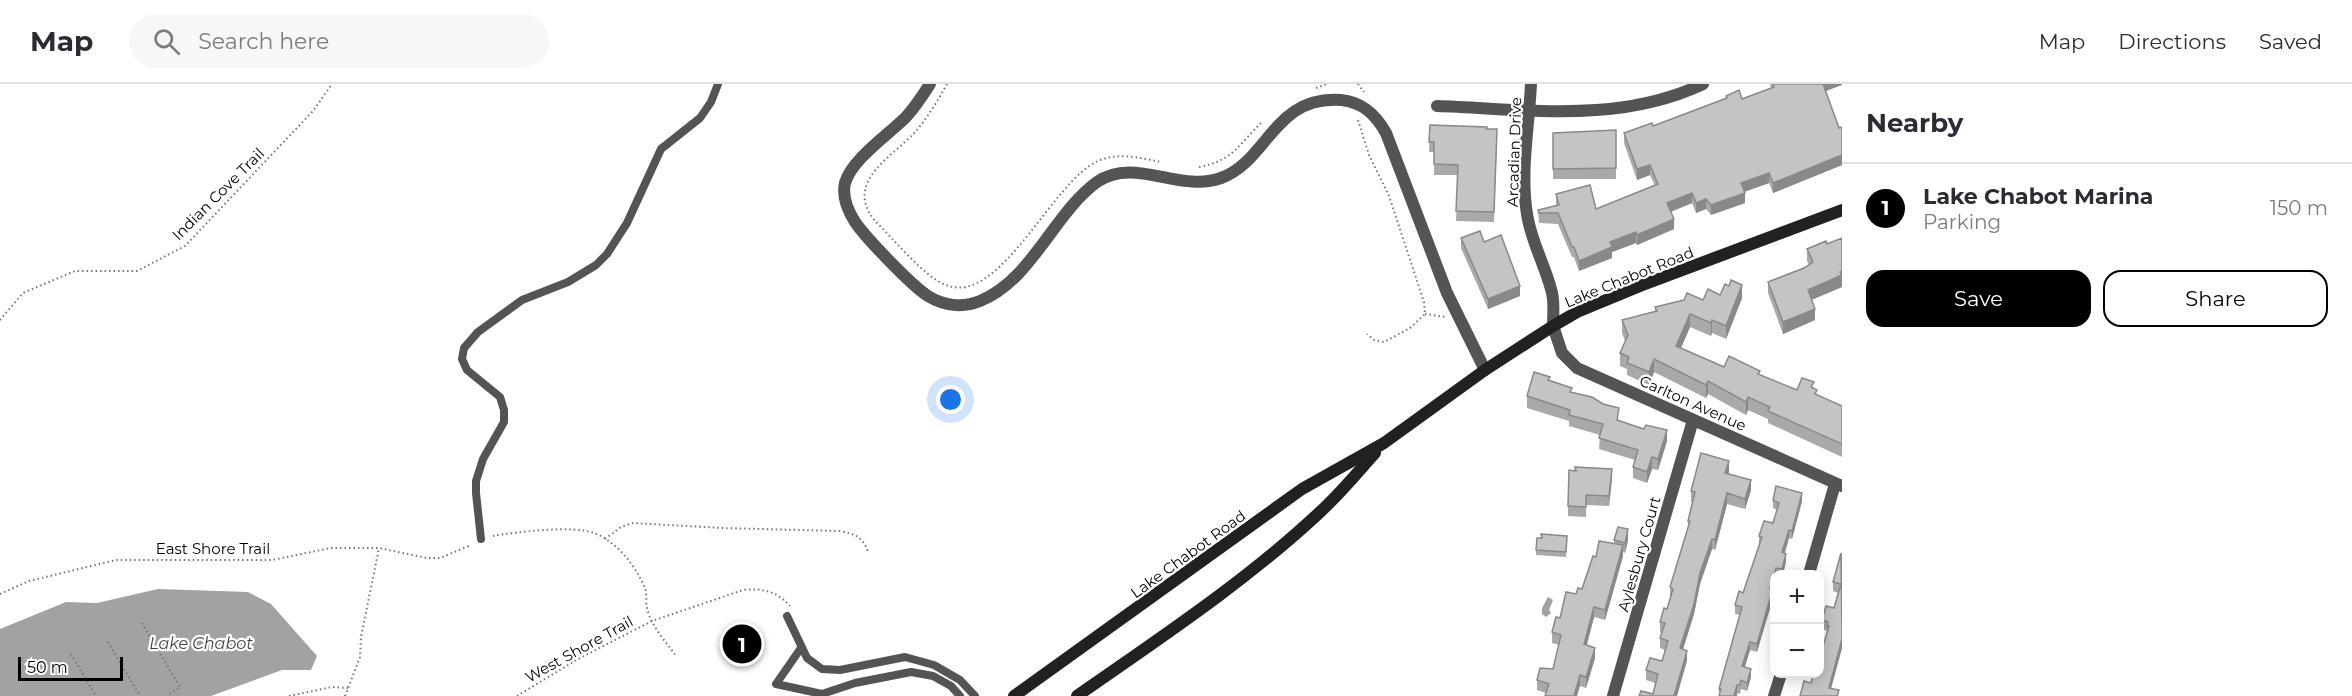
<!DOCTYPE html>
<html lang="en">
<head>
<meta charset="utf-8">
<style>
  :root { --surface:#fff; --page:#f7f7f7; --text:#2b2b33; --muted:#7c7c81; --line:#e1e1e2; --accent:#000 }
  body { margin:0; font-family:Montserrat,sans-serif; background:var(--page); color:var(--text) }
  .controls { position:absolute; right:18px; bottom:18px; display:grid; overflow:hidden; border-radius:12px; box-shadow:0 3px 15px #0003 }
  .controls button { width:54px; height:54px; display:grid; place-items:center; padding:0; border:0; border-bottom:2px solid var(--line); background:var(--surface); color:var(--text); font:30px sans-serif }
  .scale { position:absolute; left:18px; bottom:15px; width:105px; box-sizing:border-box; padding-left:6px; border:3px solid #000; border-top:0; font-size:16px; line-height:21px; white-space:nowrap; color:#000; -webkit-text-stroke:4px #fff; paint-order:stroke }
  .you { position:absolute; left:951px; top:316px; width:21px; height:21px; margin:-15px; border:4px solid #fff; border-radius:50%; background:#1a73e8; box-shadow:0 0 0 9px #1a73e833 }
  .badge { display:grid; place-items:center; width:39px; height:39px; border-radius:50%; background:var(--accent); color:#fff; font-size:20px; font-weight:700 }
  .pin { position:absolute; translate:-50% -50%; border:3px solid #fff; box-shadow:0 2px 6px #0006 }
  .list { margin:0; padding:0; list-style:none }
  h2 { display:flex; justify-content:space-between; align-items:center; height:78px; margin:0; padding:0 24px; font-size:26px }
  h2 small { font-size:20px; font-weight:400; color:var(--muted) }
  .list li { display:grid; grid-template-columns:39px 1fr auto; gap:18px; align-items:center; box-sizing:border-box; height:90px; padding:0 24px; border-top:2px solid var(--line) }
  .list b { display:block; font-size:22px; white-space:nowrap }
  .list p { margin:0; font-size:20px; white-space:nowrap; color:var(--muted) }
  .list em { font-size:20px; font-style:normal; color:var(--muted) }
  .actions { display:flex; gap:12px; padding:18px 24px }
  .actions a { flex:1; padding:14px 0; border:2px solid var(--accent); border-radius:18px; text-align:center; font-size:21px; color:var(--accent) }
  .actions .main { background:var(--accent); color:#fff }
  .icon { flex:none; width:33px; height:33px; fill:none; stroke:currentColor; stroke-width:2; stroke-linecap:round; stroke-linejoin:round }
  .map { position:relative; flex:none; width:1842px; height:612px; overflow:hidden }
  header { display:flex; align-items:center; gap:36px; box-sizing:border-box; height:84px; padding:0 30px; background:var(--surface); border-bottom:2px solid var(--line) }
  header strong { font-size:28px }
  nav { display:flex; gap:33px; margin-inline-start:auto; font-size:21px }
  .search { width:420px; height:54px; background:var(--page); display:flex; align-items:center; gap:15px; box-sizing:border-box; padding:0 21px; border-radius:33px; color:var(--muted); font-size:22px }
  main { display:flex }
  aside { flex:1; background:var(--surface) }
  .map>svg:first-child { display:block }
</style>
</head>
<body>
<header>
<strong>Map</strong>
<div class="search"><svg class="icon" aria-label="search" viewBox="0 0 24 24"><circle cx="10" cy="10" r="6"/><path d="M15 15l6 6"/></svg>Search here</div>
<nav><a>Map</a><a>Directions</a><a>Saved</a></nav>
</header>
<main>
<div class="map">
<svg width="1842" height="612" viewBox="0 0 1842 612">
  <rect width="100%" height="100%" fill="#fff"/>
  <g fill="#a2a2a2">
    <path d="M158 505 248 508 271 520 317 572 311 586H282L211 612H0V545L66 518 97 519Z"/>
    <path d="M1548 513 1553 516 1549 526 1551 529 1546 533 1542 530V524Z"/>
  </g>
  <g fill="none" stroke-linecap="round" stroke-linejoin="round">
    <g stroke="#767676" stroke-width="2" stroke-dasharray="1.5 3" stroke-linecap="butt">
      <path d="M947 0C938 16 928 33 916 47 893 73 843 97 875 137 893 154 924 193 946 201 1000 223 1052 97 1098 77 1117 68 1142 74 1161 78"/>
      <path d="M1358 0 1364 8"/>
      <path d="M1316 4 1327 0"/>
      <path d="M1358 36 1369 71 1389 112 1424 218 1425 230 1410 244 1384 258 1374 256 1367 250"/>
      <path d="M1199 83C1233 77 1240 59 1263 37"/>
      <path d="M1425 230 1446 233"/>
      <path d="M0 236 23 209 75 187H137L185 162 313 27 332 0"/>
      <path d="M493 452C516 448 573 441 594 449 616 457 635 481 644 502 648 509 645 517 647 524 651 542 666 558 676 572"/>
      <path d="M605 455 621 443 633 439 721 444 840 447C855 450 863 453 868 468"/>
      <path d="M0 510 29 497 116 476H272L331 464H379L427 474H440L471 461"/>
      <path d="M142 539 180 603 167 612"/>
      <path d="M108 558 140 612"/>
      <path d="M71 570 96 612"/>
      <path d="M289 612 332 603 348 604"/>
      <path d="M345 612 360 573 361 553 379 464"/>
      <path d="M517 612 578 575 652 537 743 506C763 504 776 507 790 522"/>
    </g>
    <g stroke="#545454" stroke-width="8">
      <path d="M481 455 476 409V397L483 375 504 338V326L500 313 467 286 462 275 464 264 478 248 522 216 568 198 596 181 607 170 627 139 661 65 700 34 711 18 718 0"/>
      <path d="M787 532 807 574 822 585 840 586 905 573 934 581 960 596 975 612"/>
      <path d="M801 564 776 600 822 610 855 599 911 588 933 592 951 602 960 612"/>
    </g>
    <g stroke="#545454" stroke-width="12">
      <path d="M930 0C923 11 915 23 906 33 888 51 852 75 845 99 842 112 848 127 855 138 866 154 912 202 928 212 944 222 963 224 980 217 1031 197 1054 129 1097 98 1134 72 1180 109 1221 94 1268 77 1274 11 1341 16 1363 18 1376 31 1386 49L1447 209 1485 286"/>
      <path d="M1531 0C1529 42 1520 88 1527 130 1531 157 1544 179 1551 205 1555 216 1553 229 1553 242"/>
      <path d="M1437 22C1528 25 1618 40 1703 0"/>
      <path d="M1809 490 1835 400"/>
      <path d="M1613 612 1693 336"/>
      <path d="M1774 612 1781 590"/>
    </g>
    <path stroke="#545454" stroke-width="12" d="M1553 242 1562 269 1577 284 1842 402"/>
    <g stroke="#212121" stroke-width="12">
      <path d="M1014 612 1302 405 1384 359 1485 286 1553 242 1577 228 1640 202 1842 126"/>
      <path d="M1077 612C1160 554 1245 498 1319 429 1339 411 1357 389 1375 369"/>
    </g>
  </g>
  <g fill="#a9a9a9">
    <path d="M1770 0H1842L1826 7 1839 44 1842 43V81L1773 109 1769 99 1744 108 1745 119 1711 131 1706 125 1696 129 1692 119 1671 128 1674 145 1637 161 1636 159 1612 168V174L1579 187 1574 173H1572L1558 140 1539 139 1538 126 1556 121V110L1596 125 1655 102 1650 91 1637 96 1624 59V49L1653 42 1726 14V12L1742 15 1771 4Z"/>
    <path d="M1430 41 1486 45 1497 56 1494 138 1456 137 1458 91H1434V68H1429Z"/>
    <path d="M1616 46V95H1553V49Z"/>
    <path d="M1461 154 1484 158 1520 212 1488 225 1461 164Z"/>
    <path d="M1807 165 1842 199V203L1812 216 1815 236 1783 250 1768 209V198L1804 184 1809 181 1807 177Z"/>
    <path d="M1720 211 1742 214 1726 255 1712 249 1711 252 1690 243 1681 264 1724 283 1760 291 1797 306 1814 304 1817 311 1842 322V373L1768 339V335L1748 326 1746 331 1708 310 1706 314 1654 288 1649 301 1627 291V285L1620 282V269L1625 257 1622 249V236L1655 227V223L1703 216Z"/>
    <path d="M1550 296 1619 336 1667 357 1658 386 1652 385 1647 399 1633 394V383L1635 376 1599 365 1600 351 1569 342V337L1527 324V312Z"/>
    <path d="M1575 383 1612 395 1609 422 1586 421V433L1568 432V422Z"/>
    <path d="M1729 388 1728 390 1751 406 1745 425 1727 420 1715 466 1712 465 1700 500 1694 530 1683 565 1687 577 1653 610 1655 599 1646 596V586L1662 577 1665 566 1660 564V554L1662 549 1660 548V538L1667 525 1670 514V503L1688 444V437L1692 418 1691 417V407Z"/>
    <path d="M1773 416 1802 417 1792 455 1789 454 1785 469 1786 478 1783 490H1774V497L1772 505 1773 514 1757 568 1750 566 1745 583 1751 593 1747 607 1741 605 1740 610 1737 609V612H1719V605L1740 531 1735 530V521L1743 509 1759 460V452L1773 439 1777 426 1773 424Z"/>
    <path d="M1541 450 1567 452 1566 473 1536 471V466L1541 454Z"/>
    <path d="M1614 456H1628L1625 469 1623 468V472L1605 536 1594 533 1587 561 1595 574 1586 604 1580 602 1546 609 1537 606V596L1553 585 1559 561 1552 559V548L1560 534 1576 510 1582 505 1596 473 1614 460Z"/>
    <path d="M1842 469V564L1831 604 1839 612 1811 599 1827 551V547L1822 545V536L1834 524 1838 509 1833 507V498Z"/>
  </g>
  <g fill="#898989">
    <path d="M1823 0H1842V1L1823 8Z"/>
    <path d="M1842 71V81L1773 109V99Z"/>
    <path d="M1650 81V91L1637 96V85Z"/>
    <path d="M1769 89V99L1741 109V99Z"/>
    <path d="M1692 109V119L1667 129V119Z"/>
    <path d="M1745 109V119L1711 131V121Z"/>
    <path d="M1706 115V125L1696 129V119Z"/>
    <path d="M1674 135V145L1637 161V151Z"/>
    <path d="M1636 148V159L1612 168V174L1579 187V177L1610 158Z"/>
    <path d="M1842 187V203L1808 217V206Z"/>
    <path d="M1742 201V214L1726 255V242Z"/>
    <path d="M1520 202V212L1488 225V215Z"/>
    <path d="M1815 225V236L1783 250V238Z"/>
    <path d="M1690 230V243L1676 275V262Z"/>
    <path d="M1712 236V249L1711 252V239Z"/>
    <path d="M1654 275V288L1649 301V288Z"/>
    <path d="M1708 297V310L1706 314V301Z"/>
    <path d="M1748 313V326L1746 331V318Z"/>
    <path d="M1667 346V357L1658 386V375Z"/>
    <path d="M1652 373V385L1647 399V388Z"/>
    <path d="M1729 377V388L1725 399V389Z"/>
    <path d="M1612 385V395L1609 422V412Z"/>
    <path d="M1751 396V406L1745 425V415Z"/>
    <path d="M1727 409V420L1715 466V456Z"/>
    <path d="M1802 409V417L1792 455V447Z"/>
    <path d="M1628 445V456L1625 469V459Z"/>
    <path d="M1789 446V454L1782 477V468Z"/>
    <path d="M1712 455V465L1700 500 1694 530 1680 575V564L1700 489Z"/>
    <path d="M1623 461V472L1605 536V526Z"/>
    <path d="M1786 470V478L1783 490H1782V485Z"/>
    <path d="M1776 484V490H1774V497L1770 513V504Z"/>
    <path d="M1773 505V514L1757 568V560Z"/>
    <path d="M1594 523V533L1584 570V560Z"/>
    <path d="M1842 555V564L1829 612V604Z"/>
    <path d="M1750 558V566L1742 591V582Z"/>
    <path d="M1595 564V574L1586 604V593Z"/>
    <path d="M1687 567V577L1677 612H1674Z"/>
    <path d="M1751 585V593L1747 607V599Z"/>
    <path d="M1580 591V602L1577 612H1574Z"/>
    <path d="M1737 601V612H1734Z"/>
  </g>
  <g fill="#c4c4c4" stroke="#898989" stroke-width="1.5">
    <path d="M1773 0H1823L1839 44 1842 43V71L1773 99 1769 89 1741 99 1745 109 1711 121 1706 115 1696 119 1692 109 1667 119 1674 135 1637 151 1636 148 1610 158 1612 163 1579 177 1574 163H1572L1558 129H1539L1538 126 1559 121 1556 110 1590 101 1596 125 1658 100 1650 81 1637 85 1624 49 1652 39 1653 42 1727 14 1726 12 1739 6 1742 15 1774 3Z"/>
    <path d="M1430 41 1487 43 1486 45H1497L1494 128 1456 127 1458 81 1434 80V58H1429Z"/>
    <path d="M1616 46V84L1553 85V49Z"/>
    <path d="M1480 147 1484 158 1501 151 1520 202 1488 215 1461 154Z"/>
    <path d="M1842 154V187L1840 188 1842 191 1808 206 1815 225 1783 238 1768 198 1804 184 1813 178 1807 165 1826 157 1827 160Z"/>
    <path d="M1731 196 1742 201 1726 242 1712 236 1711 239 1690 230 1676 262 1724 283 1729 272 1760 287 1758 290 1797 306 1802 294 1814 298 1811 303 1817 306 1815 310 1842 322V360L1768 327 1770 323 1748 313 1746 318 1708 297 1706 301 1654 275 1649 288 1627 279 1629 273 1620 269 1628 251 1622 236 1657 227 1655 223 1684 216 1687 209 1703 216 1708 205 1720 211 1725 200 1729 202Z"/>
    <path d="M1534 288 1550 293 1548 296 1572 304 1570 308 1592 313 1603 320 1619 324 1617 336 1644 345 1646 341 1667 346 1658 375 1652 373 1647 388 1633 383 1638 366 1599 354 1603 340 1569 331 1570 326 1527 312Z"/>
    <path d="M1701 369 1729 377 1725 389 1751 396 1745 415 1727 409 1715 456 1712 455 1700 489 1694 520 1680 564 1687 567 1674 612H1639L1641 607 1653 610 1658 590 1646 586 1650 574 1662 577 1668 557 1660 554 1665 539 1660 538 1664 524 1667 525 1673 505 1670 503 1690 437H1688L1695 408 1691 407Z"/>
    <path d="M1575 383 1612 385 1609 412 1586 411V423L1568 422 1569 386 1576 387Z"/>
    <path d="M1776 402 1802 409 1792 447 1789 446 1782 468 1786 470 1782 485 1776 484 1770 504 1773 505 1757 560 1750 558 1742 582 1751 585 1747 599 1741 596 1740 601H1737L1734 612H1719L1721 605H1719L1742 523 1735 521 1739 507 1743 509 1762 453 1759 452 1764 437 1773 439 1779 419 1773 416Z"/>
    <path d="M1618 443 1628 445 1625 459 1614 456Z"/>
    <path d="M1541 450 1567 452 1566 468 1536 466 1537 454H1542Z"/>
    <path d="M1599 457 1623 461 1605 526 1594 523 1584 560 1595 564 1586 593 1580 591 1574 612H1545L1549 600 1537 596 1540 584 1553 585 1561 551 1552 548 1556 533 1560 534 1566 508 1576 510 1578 504 1582 505 1593 472 1596 473Z"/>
    <path d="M1841 469 1842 555 1829 604 1839 606 1837 612H1800L1804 597 1811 599 1813 590H1820V561L1823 562 1829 542H1827L1828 538 1822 536 1826 522 1834 524 1841 500 1833 498Z"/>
  </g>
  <g text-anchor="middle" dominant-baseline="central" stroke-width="4.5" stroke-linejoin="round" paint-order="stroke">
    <g font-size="15" fill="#000" stroke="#fff">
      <text transform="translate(1514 68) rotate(-88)">Arcadian Drive</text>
      <text transform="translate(218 110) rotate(-45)">Indian Cove Trail</text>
      <text transform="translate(1629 193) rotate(-22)">Lake Chabot Road</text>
      <text transform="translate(1693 319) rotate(24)">Carlton Avenue</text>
      <text x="213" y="464">East Shore Trail</text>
      <text transform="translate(1188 470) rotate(-36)">Lake Chabot Road</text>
      <text transform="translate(1639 470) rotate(-74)">Aylesbury Court</text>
      <text transform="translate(579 565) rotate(-29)">West Shore Trail</text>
    </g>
    <g font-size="16" font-style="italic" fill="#434343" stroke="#fff">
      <text x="201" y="559">Lake Chabot</text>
    </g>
  </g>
</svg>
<div class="controls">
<button>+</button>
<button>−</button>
</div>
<div class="scale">50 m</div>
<div class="you"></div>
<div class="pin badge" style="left:742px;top:560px">1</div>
</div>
<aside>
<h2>Nearby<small></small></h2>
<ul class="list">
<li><span class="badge">1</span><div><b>Lake Chabot Marina</b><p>Parking</p></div><em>150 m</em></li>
</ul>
<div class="actions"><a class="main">Save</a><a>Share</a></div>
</aside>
</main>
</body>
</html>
